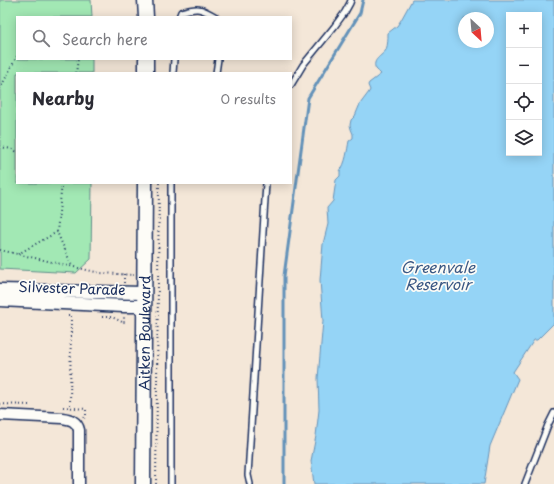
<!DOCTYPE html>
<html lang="en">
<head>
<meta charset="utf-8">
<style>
  :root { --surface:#fff; --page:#f7f7f7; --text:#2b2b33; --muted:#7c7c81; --line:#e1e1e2 }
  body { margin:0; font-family:"Playpen Sans",sans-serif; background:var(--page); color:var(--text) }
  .controls { position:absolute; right:12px; top:12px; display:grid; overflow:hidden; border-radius:0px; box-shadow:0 2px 10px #0003 }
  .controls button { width:36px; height:36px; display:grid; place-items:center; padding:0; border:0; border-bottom:1px solid var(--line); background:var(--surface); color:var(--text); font:20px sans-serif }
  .compass { position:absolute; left:458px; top:12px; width:36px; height:36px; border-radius:50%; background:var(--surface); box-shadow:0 2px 10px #0003; rotate:154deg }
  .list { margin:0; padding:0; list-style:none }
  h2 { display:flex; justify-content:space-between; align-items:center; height:52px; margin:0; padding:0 16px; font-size:17px }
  h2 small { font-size:13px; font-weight:400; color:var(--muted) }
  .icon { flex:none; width:22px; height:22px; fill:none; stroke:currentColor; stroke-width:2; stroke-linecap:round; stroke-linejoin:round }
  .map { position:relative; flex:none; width:554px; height:484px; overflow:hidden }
  .search { position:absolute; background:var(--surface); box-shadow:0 2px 10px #0003; left:16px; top:16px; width:276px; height:44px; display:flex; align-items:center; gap:10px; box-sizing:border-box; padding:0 14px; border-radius:0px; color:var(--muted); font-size:15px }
  .panel { position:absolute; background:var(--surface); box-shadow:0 2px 10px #0003; left:16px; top:72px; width:276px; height:112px; border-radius:0px }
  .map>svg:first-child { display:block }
</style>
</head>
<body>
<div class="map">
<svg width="554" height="484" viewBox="0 0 554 484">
  <rect width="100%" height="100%" fill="#f4e7d8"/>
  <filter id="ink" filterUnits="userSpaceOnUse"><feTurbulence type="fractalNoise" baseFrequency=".025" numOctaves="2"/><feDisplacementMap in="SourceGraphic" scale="8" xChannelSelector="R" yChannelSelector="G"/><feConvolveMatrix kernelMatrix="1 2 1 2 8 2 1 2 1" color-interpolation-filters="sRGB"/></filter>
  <g filter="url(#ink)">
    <path fill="#a2e8b4" stroke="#5e8c89" d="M0 0H91L92 17H17V59H92V73H17V183H92L91 259 76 273 0 269Z"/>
    <path fill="#95d4f6" stroke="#6492b9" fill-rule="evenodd" d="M412 0H554V323L537 340H534L513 372 518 379 490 446 484 484H314L311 461 316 436 319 410 318 378 323 321 320 280 323 244 328 224 327 208 333 201 336 180 340 176V171C346 163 347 151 349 141L353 138V134L351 129 350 125 351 120 355 116 360 104 369 92 370 90 368 85 369 83 381 74C379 72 378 71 376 69 371 60 382 56 386 50 388 44 388 39 388 33L397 26 401 20ZM509 15H539V153H509ZM464 18H488V42H464Z"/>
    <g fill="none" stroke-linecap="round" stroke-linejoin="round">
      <path stroke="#6492b9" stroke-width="3" d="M284 484V276L308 98 360 13 363 0"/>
      <defs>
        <g id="service">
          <path d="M179 17 181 12C198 7 201 8 216 17"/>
          <path d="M173 73 174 59"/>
          <path d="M216 73 218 59"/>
          <path d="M291 85 303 65 334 27 345 12 350 3 351 0"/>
          <path d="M171 183V484"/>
          <path d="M250 484 248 475 266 183"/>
          <path d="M525 484 548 425 554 413"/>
        </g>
        <path id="minor" d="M0 415 62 418C70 419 77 421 79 430V484"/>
        <g id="tertiary">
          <path d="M0 290 143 293"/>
          <path d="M0 300 124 306H143"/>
        </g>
        <g id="secondary">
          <path d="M145 0 146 17"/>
          <path d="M146 73V59"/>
          <path id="s1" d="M143 484 145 183"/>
        </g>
      </defs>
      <use href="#service" stroke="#1b2f5e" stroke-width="8"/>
      <use href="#minor" stroke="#1b2f5e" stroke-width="13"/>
      <use href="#tertiary" stroke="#1b2f5e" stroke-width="15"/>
      <use href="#secondary" stroke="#1b2f5e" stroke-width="17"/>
      <g stroke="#1b2f5e" stroke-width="2" stroke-dasharray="1 3" stroke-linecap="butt">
        <path d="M76 73 78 59"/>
        <path d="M0 89 17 56"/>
        <path d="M0 147 12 149 17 152"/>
        <path d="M62 183 57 232 72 266"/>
        <path d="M0 250 100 273 134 275"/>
        <path d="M18 254 57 232"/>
        <path d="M124 283V274"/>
        <path d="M68 315H71L70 408"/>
        <path d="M102 317H112L124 323V315"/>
        <path d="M0 404 31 405"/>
        <path d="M63 407 86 409V416L84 418"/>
        <path d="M156 484 159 183"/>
      </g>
      <use href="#service" stroke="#fdfcf7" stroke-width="5"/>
      <use href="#minor" stroke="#fdfcf7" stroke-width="10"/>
      <use href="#tertiary" stroke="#fdfcf7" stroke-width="12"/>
      <use href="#secondary" stroke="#fdfcf7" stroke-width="14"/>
    </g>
  </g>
  <g text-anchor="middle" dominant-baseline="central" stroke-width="3.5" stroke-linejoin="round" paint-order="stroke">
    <g font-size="14" fill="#1b2f5e" stroke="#fdfcf7">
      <text transform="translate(72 288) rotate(2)">Silvester Parade</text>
      <text stroke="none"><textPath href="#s1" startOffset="151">Aitken Boulevard</textPath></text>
    </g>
    <g font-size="15" font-style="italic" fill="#3a5884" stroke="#fdfcf7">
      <text x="438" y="266">Greenvale<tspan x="438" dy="17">Reservoir</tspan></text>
    </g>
  </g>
</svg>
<div class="controls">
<button>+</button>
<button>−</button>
<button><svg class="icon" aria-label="locate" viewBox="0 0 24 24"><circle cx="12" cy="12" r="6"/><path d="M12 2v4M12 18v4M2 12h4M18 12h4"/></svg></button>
<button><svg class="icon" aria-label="layers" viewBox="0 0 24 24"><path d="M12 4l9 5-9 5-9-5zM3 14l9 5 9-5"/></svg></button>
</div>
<svg class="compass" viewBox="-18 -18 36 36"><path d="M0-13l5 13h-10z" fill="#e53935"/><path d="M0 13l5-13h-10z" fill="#7c7c81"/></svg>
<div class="search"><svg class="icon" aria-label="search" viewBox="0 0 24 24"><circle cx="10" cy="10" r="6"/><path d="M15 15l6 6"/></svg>Search here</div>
<section class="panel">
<h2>Nearby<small>0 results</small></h2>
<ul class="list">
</ul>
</section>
</div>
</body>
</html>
